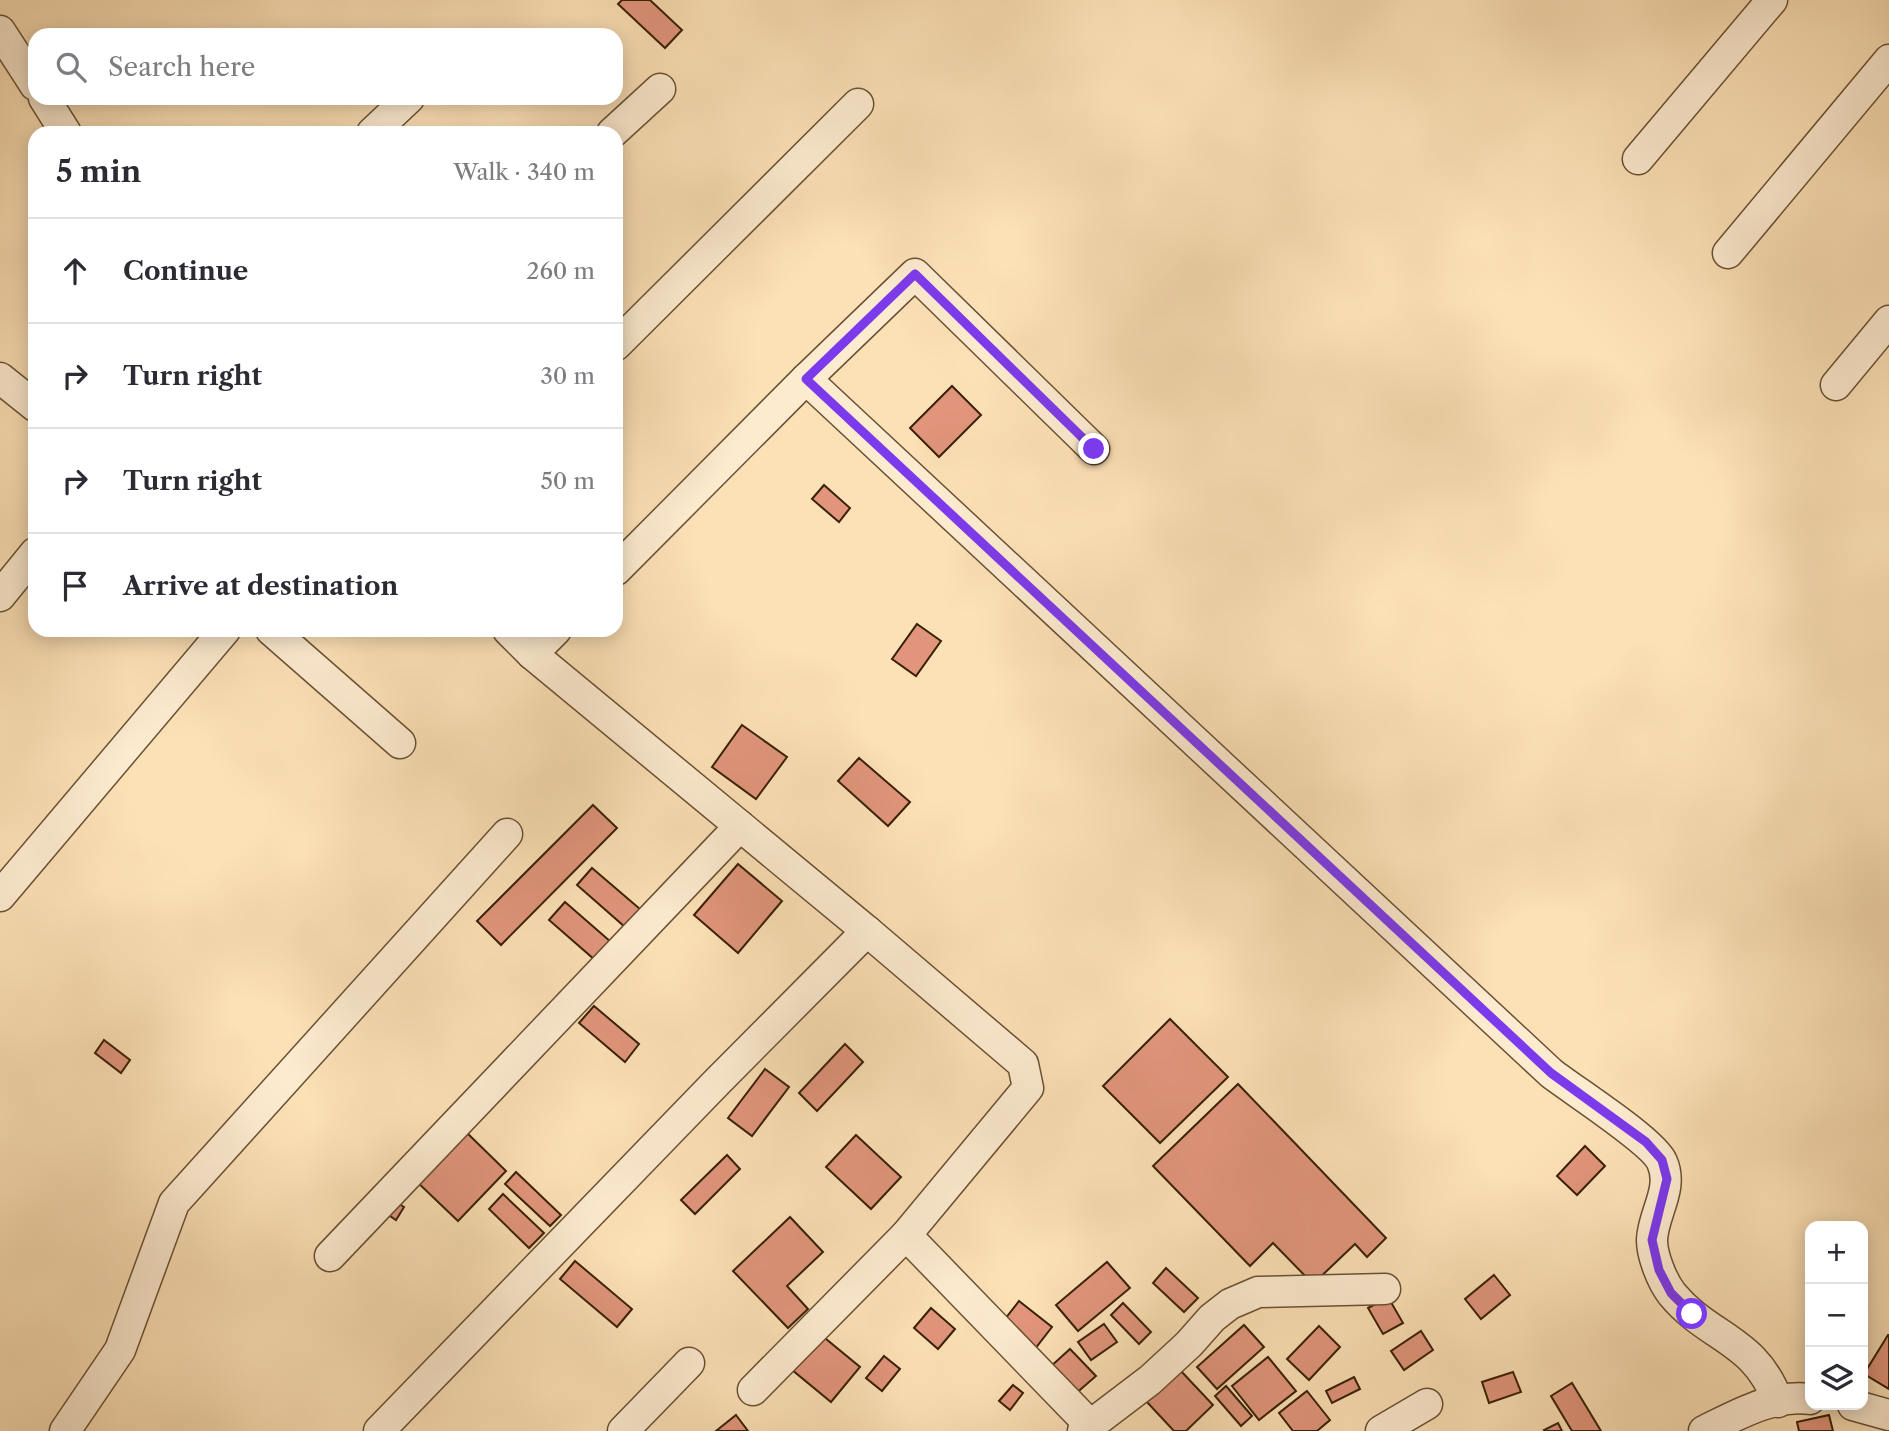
<!DOCTYPE html>
<html lang="en">
<head>
<meta charset="utf-8">
<style>
  :root { --surface:#fff; --page:#f7f7f7; --text:#2b2b33; --muted:#7c7c81; --line:#e1e1e2 }
  body { margin:0; font-family:"Libre Caslon Text",serif; background:var(--page); color:var(--text) }
  .controls { position:absolute; right:21px; bottom:21px; display:grid; overflow:hidden; border-radius:14px; box-shadow:0 4px 18px #0003 }
  .controls button { width:63px; height:63px; display:grid; place-items:center; padding:0; border:0; border-bottom:2px solid var(--line); background:var(--surface); color:var(--text); font:35px sans-serif }
  .stop { position:absolute; width:21px; height:21px; margin:-16px; border:5px solid #7c3aed; border-radius:50%; background:#fff }
  .stop.end { background:#7c3aed; border-color:#fff; box-shadow:0 2px 7px #0008 }
  .list { margin:0; padding:0; list-style:none }
  h2 { display:flex; justify-content:space-between; align-items:center; height:91px; margin:0; padding:0 28px; font-size:30px }
  h2 small { font-size:23px; font-weight:400; color:var(--muted) }
  .list li { display:grid; grid-template-columns:46px 1fr auto; gap:21px; align-items:center; box-sizing:border-box; height:105px; padding:0 28px; border-top:2px solid var(--line) }
  .list b { display:block; font-size:26px; white-space:nowrap }
  .list em { font-size:23px; font-style:normal; color:var(--muted) }
  .icon { flex:none; width:38px; height:38px; fill:none; stroke:currentColor; stroke-width:2; stroke-linecap:round; stroke-linejoin:round }
  .map { position:relative; flex:none; width:1889px; height:1431px; overflow:hidden }
  .search { position:absolute; background:var(--surface); box-shadow:0 4px 18px #0003; left:28px; top:28px; width:595px; height:77px; display:flex; align-items:center; gap:18px; box-sizing:border-box; padding:0 24px; border-radius:21px; color:var(--muted); font-size:26px }
  .panel { position:absolute; background:var(--surface); box-shadow:0 4px 18px #0003; left:28px; top:126px; width:595px; height:511px; border-radius:21px }
  .map>svg:first-child { display:block }
</style>
</head>
<body>
<div class="map">
<svg width="1889" height="1431" viewBox="0 0 1889 1431">
  <rect width="100%" height="100%" fill="#fce0b6"/>
  <filter id="stains"><feTurbulence type="fractalNoise" baseFrequency=".00286" numOctaves="4"/><feColorMatrix values="0 0 0 0 .2 0 0 0 0 .09 0 0 0 0 .02 0 0 0 .5 -.17"/></filter>
  <radialGradient id="worn" r=".72"><stop offset=".6" stop-color="#630" stop-opacity="0"/><stop offset="1" stop-color="#630" stop-opacity=".3"/></radialGradient>
  <g fill="#e1957c" stroke="#382106" stroke-width="2">
    <path d="M622 0H650L682 30 665 48 618 4Z"/>
    <path d="M952 386 981 415 939 457 910 428Z"/>
    <path d="M824 485 850 508 839 522 812 499Z"/>
    <path d="M917 624 941 641 916 676 892 659Z"/>
    <path d="M742 725 787 757 756 799 712 767Z"/>
    <path d="M859 758 910 802 888 826 838 781Z"/>
    <path d="M593 805 617 828 501 945 477 921Z"/>
    <path d="M738 864 782 901 738 953 694 915Z"/>
    <path d="M592 868 640 909 625 927 577 885Z"/>
    <path d="M565 902 611 942 595 960 549 920Z"/>
    <path d="M594 1006 639 1044 625 1062 579 1023Z"/>
    <path d="M1170 1019 1228 1077 1160 1143 1103 1086Z"/>
    <path d="M104 1040 130 1060 121 1073 95 1053Z"/>
    <path d="M845 1044 863 1062 817 1111 799 1093Z"/>
    <path d="M765 1069 789 1087 752 1136 728 1118Z"/>
    <path d="M1238 1084 1386 1238 1367 1257 1355 1244 1313 1284 1273 1243 1250 1266 1153 1166Z"/>
    <path d="M463 1129 506 1171 458 1221 414 1179Z"/>
    <path d="M856 1135 901 1177 871 1209 826 1167Z"/>
    <path d="M1585 1146 1605 1166 1577 1195 1557 1176Z"/>
    <path d="M727 1155 740 1169 695 1214 681 1200Z"/>
    <path d="M516 1172 561 1215 550 1226 505 1184Z"/>
    <path d="M503 1194 544 1233 529 1248 489 1209Z"/>
    <path d="M389 1197 404 1207 396 1220 381 1210Z"/>
    <path d="M790 1217 823 1252 787 1286 808 1309 788 1328 733 1271Z"/>
    <path d="M575 1261 632 1309 617 1327 560 1279Z"/>
    <path d="M1107 1262 1130 1288 1078 1331 1056 1305Z"/>
    <path d="M1166 1268 1198 1298 1184 1312 1153 1283Z"/>
    <path d="M1494 1275 1510 1295 1481 1319 1465 1299Z"/>
    <path d="M1388 1297 1403 1323 1383 1334 1368 1308Z"/>
    <path d="M1019 1301 1052 1327 1031 1354 998 1328Z"/>
    <path d="M1123 1303 1151 1332 1139 1344 1111 1315Z"/>
    <path d="M931 1308 955 1329 938 1349 914 1328Z"/>
    <path d="M1104 1324 1117 1342 1091 1360 1078 1342Z"/>
    <path d="M1244 1325 1264 1347 1217 1389 1197 1367Z"/>
    <path d="M1319 1326 1340 1347 1309 1380 1287 1359Z"/>
    <path d="M1421 1331 1433 1350 1404 1370 1391 1351Z"/>
    <path d="M820 1334 860 1367 831 1402 791 1369Z"/>
    <path d="M1888 1335H1889V1389L1864 1374Z"/>
    <path d="M1070 1349 1096 1376 1074 1395 1049 1368Z"/>
    <path d="M884 1356 900 1369 882 1391 866 1378Z"/>
    <path d="M1268 1357 1296 1391 1259 1420 1232 1386Z"/>
    <path d="M1180 1370 1213 1405 1186 1431H1174L1146 1401Z"/>
    <path d="M1513 1372 1521 1392 1489 1403 1482 1382Z"/>
    <path d="M1354 1377 1360 1389 1332 1403 1326 1391Z"/>
    <path d="M1572 1383 1601 1431H1572L1551 1396Z"/>
    <path d="M1013 1385 1023 1393 1010 1410 999 1401Z"/>
    <path d="M1226 1386 1252 1416 1241 1426 1215 1396Z"/>
    <path d="M1307 1391 1330 1420 1317 1431H1293L1279 1413Z"/>
    <path d="M736 1415 748 1431H716Z"/>
    <path d="M1829 1415 1833 1431H1799L1797 1422Z"/>
    <path d="M1558 1423 1562 1431H1545L1544 1430Z"/>
  </g>
  <g fill="none" stroke-linecap="round" stroke-linejoin="round">
    <defs>
      <g id="street">
        <path d="M0 31 35 85"/>
        <path d="M44 98 66 133"/>
        <path d="M372 133 409 98"/>
        <path d="M612 133 660 89"/>
        <path d="M1638 159 1772 0"/>
        <path d="M1728 253 1889 60"/>
        <path d="M616 345 858 104"/>
        <path d="M0 378 35 406"/>
        <path d="M806 379 915 274 1094 449"/>
        <path d="M1836 385 1889 321"/>
        <path d="M616 570 806 379 1551 1073C1574 1091 1653 1141 1662 1162 1674 1189 1653 1213 1652 1240 1652 1256 1662 1281 1672 1294 1709 1339 1756 1339 1778 1402"/>
        <path d="M0 596 35 553"/>
        <path d="M271 630 400 743"/>
        <path d="M532 654 556 630"/>
        <path d="M0 896 225 630"/>
        <path d="M867 931 1023 1064 1028 1088 906 1235"/>
        <path d="M330 1256 740 826"/>
        <path d="M753 1390 906 1235 1091 1426 1093 1431"/>
        <path d="M1853 1405 1889 1415"/>
        <path d="M65 1431 120 1350 174 1203 507 834"/>
        <path d="M379 1431 717 1082 867 931 532 654 508 630"/>
        <path d="M623 1431 689 1363"/>
        <path d="M1083 1431 1150 1380 1189 1344 1212 1318 1230 1304 1258 1292 1385 1289"/>
        <path d="M1381 1431 1427 1404"/>
        <path d="M1704 1431C1737 1415 1773 1394 1810 1399"/>
      </g>
    </defs>
    <use href="#street" stroke="#695132" stroke-width="33"/>
    <use href="#street" stroke="#fdebd0" stroke-width="30"/>
  </g>
  <g fill="none" stroke-linecap="round" stroke-linejoin="round">
    <path stroke="#7c3aed" stroke-width="9" d="M1094 449 915 274 806 379 1551 1073 1646 1142 1662 1160 1667 1179 1652 1240 1659 1270 1671 1293 1692 1314"/>
  </g>
  <rect width="100%" height="100%" filter="url(#stains)"/>
  <rect width="100%" height="100%" fill="url(#worn)"/>
</svg>
<div class="controls">
<button>+</button>
<button>−</button>
<button><svg class="icon" aria-label="layers" viewBox="0 0 24 24"><path d="M12 4l9 5-9 5-9-5zM3 14l9 5 9-5"/></svg></button>
</div>
<div class="stop" style="left:1692px;top:1314px"></div>
<div class="stop end" style="left:1094px;top:449px"></div>
<div class="search"><svg class="icon" aria-label="search" viewBox="0 0 24 24"><circle cx="10" cy="10" r="6"/><path d="M15 15l6 6"/></svg>Search here</div>
<section class="panel">
<h2>5 min<small>Walk · 340 m</small></h2>
<ul class="list">
<li><svg class="icon" aria-label="ahead" viewBox="0 0 24 24"><path d="M12 20V5M6 11l6-6 6 6"/></svg><div><b>Continue</b></div><em>260 m</em></li>
<li><svg class="icon" aria-label="right" viewBox="0 0 24 24"><path d="M7 20v-9h11M14 6l5 5-5 5"/></svg><div><b>Turn right</b></div><em>30 m</em></li>
<li><svg class="icon" aria-label="right" viewBox="0 0 24 24"><path d="M7 20v-9h11M14 6l5 5-5 5"/></svg><div><b>Turn right</b></div><em>50 m</em></li>
<li><svg class="icon" aria-label="arrive" viewBox="0 0 24 24"><path d="M6 21V4h12l-3 4 3 4H6"/></svg><div><b>Arrive at destination</b></div></li>
</ul>
</section>
</div>
</body>
</html>
